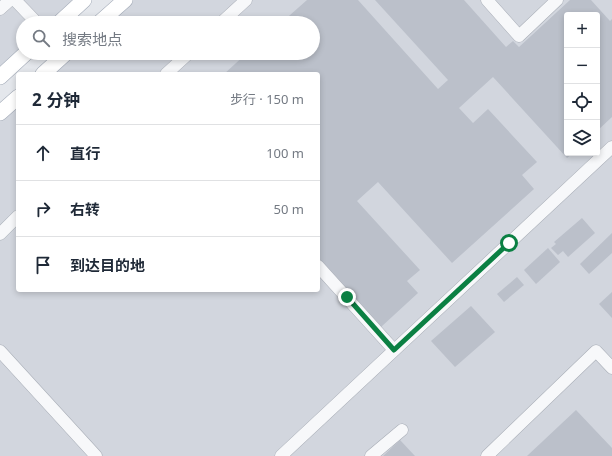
<!DOCTYPE html>
<html lang="zh">
<head>
<meta charset="utf-8">
<style>
  :root { --surface:#fff; --page:#f2f2f3; --text:#1f2937; --muted:#747a83; --line:#e0e1e3 }
  body { margin:0; font-family:"Noto Sans","Noto Sans SC",sans-serif; background:var(--page); color:var(--text) }
  .controls { position:absolute; right:12px; top:12px; display:grid; overflow:hidden; border-radius:4px; box-shadow:0 2px 6px #0003 }
  .controls button { width:36px; height:36px; display:grid; place-items:center; padding:0; border:0; border-bottom:1px solid var(--line); background:var(--surface); color:var(--text); font:20px sans-serif }
  .stop { position:absolute; width:12px; height:12px; margin:-9px; border:3px solid #0b8043; border-radius:50%; background:#fff }
  .stop.end { background:#0b8043; border-color:#fff; box-shadow:0 1px 4px #0008 }
  .list { margin:0; padding:0; list-style:none }
  h2 { display:flex; justify-content:space-between; align-items:center; height:52px; margin:0; padding:0 16px; font-size:17px }
  h2 small { font-size:13px; font-weight:400; color:var(--muted) }
  .list li { display:grid; grid-template-columns:26px 1fr auto; gap:12px; align-items:center; box-sizing:border-box; height:56px; padding:0 16px; border-top:1px solid var(--line) }
  .list b { display:block; font-size:15px; white-space:nowrap }
  .list em { font-size:13px; font-style:normal; color:var(--muted) }
  .icon { flex:none; width:22px; height:22px; fill:none; stroke:currentColor; stroke-width:2; stroke-linecap:round; stroke-linejoin:round }
  .map { position:relative; flex:none; width:612px; height:456px; overflow:hidden }
  .search { position:absolute; background:var(--surface); box-shadow:0 2px 6px #0003; left:16px; top:16px; width:304px; height:44px; display:flex; align-items:center; gap:10px; box-sizing:border-box; padding:0 14px; border-radius:22px; color:var(--muted); font-size:15px }
  .panel { position:absolute; background:var(--surface); box-shadow:0 2px 6px #0003; left:16px; top:72px; width:304px; height:220px; border-radius:4px }
  .map>svg:first-child { display:block }
</style>
</head>
<body>
<div class="map">
<svg width="612" height="456" viewBox="0 0 612 456">
  <rect width="100%" height="100%" fill="#e4e7ec"/>
  <g fill="#d2d6de" fill-rule="evenodd">
    <path d="M0 0H82L56 23H23V53L0 75Z"/>
    <path d="M125 0H612V456H0V114L18 97V290H318V74H43L66 53H313V23H99ZM567 15H597V153H567Z"/>
  </g>
  <g fill="#bbc0ca">
    <path d="M307 0H358L438 89 448 80 375 0H464L506 47 513 41 519 47 570 0H591L610 21 612 19V117L597 131V15H567V153H573L567 158 493 77 459 108 473 123 488 109 537 162 522 175 534 189 452 263 378 182 357 201 420 270 407 281 418 293 381 327 318 258V74H224L247 53H313V23H281Z"/>
    <path d="M582 218 595 233 568 257 563 251 558 255 551 248 556 244 554 242Z"/>
    <path d="M612 233V253L589 274 580 264Z"/>
    <path d="M548 248 560 262 536 284 524 270Z"/>
    <path d="M517 277 524 285 504 302 497 294Z"/>
    <path d="M612 292V318L599 304Z"/>
    <path d="M471 306 495 332 455 367 431 341Z"/>
    <path d="M576 410 612 448V456H527Z"/>
    <path d="M400 440 415 456H383Z"/>
  </g>
  <g fill="none" stroke-linecap="round" stroke-linejoin="round">
    <defs>
      <g id="minor">
        <path d="M15 0 37 23"/>
        <path d="M487 0 519 36 557 0"/>
        <path d="M0 9 10 0"/>
        <path d="M221 23 246 0"/>
        <path d="M166 74 189 53"/>
        <path d="M0 234 18 216"/>
        <path d="M318 266 394 350"/>
        <path d="M0 351 96 456"/>
        <path d="M281 456 612 147"/>
        <path d="M371 456 402 430"/>
        <path d="M487 456 596 351 612 368"/>
      </g>
      <g id="major">
        <path d="M59 23 84 0"/>
        <path d="M99 23 125 0"/>
        <path d="M43 74 66 53"/>
        <path d="M0 77 26 53"/>
        <path d="M0 113 18 97"/>
      </g>
    </defs>
    <use href="#minor" stroke="#a9aeb7" stroke-width="13"/>
    <use href="#major" stroke="#a3abb8" stroke-width="16"/>
    <use href="#minor" stroke="#f7f8fa" stroke-width="12"/>
    <use href="#major" stroke="#fff" stroke-width="15"/>
  </g>
  <g fill="none" stroke-linecap="round" stroke-linejoin="round">
    <path stroke="#0b8043" stroke-width="5" d="M347 297 394 350 509 243"/>
  </g>
</svg>
<div class="controls">
<button>+</button>
<button>−</button>
<button><svg class="icon" aria-label="locate" viewBox="0 0 24 24"><circle cx="12" cy="12" r="6"/><path d="M12 2v4M12 18v4M2 12h4M18 12h4"/></svg></button>
<button><svg class="icon" aria-label="layers" viewBox="0 0 24 24"><path d="M12 4l9 5-9 5-9-5zM3 14l9 5 9-5"/></svg></button>
</div>
<div class="stop" style="left:509px;top:243px"></div>
<div class="stop end" style="left:347px;top:297px"></div>
<div class="search"><svg class="icon" aria-label="search" viewBox="0 0 24 24"><circle cx="10" cy="10" r="6"/><path d="M15 15l6 6"/></svg>搜索地点</div>
<section class="panel">
<h2>2 分钟<small>步行 · 150 m</small></h2>
<ul class="list">
<li><svg class="icon" aria-label="ahead" viewBox="0 0 24 24"><path d="M12 20V5M6 11l6-6 6 6"/></svg><div><b>直行</b></div><em>100 m</em></li>
<li><svg class="icon" aria-label="right" viewBox="0 0 24 24"><path d="M7 20v-9h11M14 6l5 5-5 5"/></svg><div><b>右转</b></div><em>50 m</em></li>
<li><svg class="icon" aria-label="arrive" viewBox="0 0 24 24"><path d="M6 21V4h12l-3 4 3 4H6"/></svg><div><b>到达目的地</b></div></li>
</ul>
</section>
</div>
</body>
</html>
